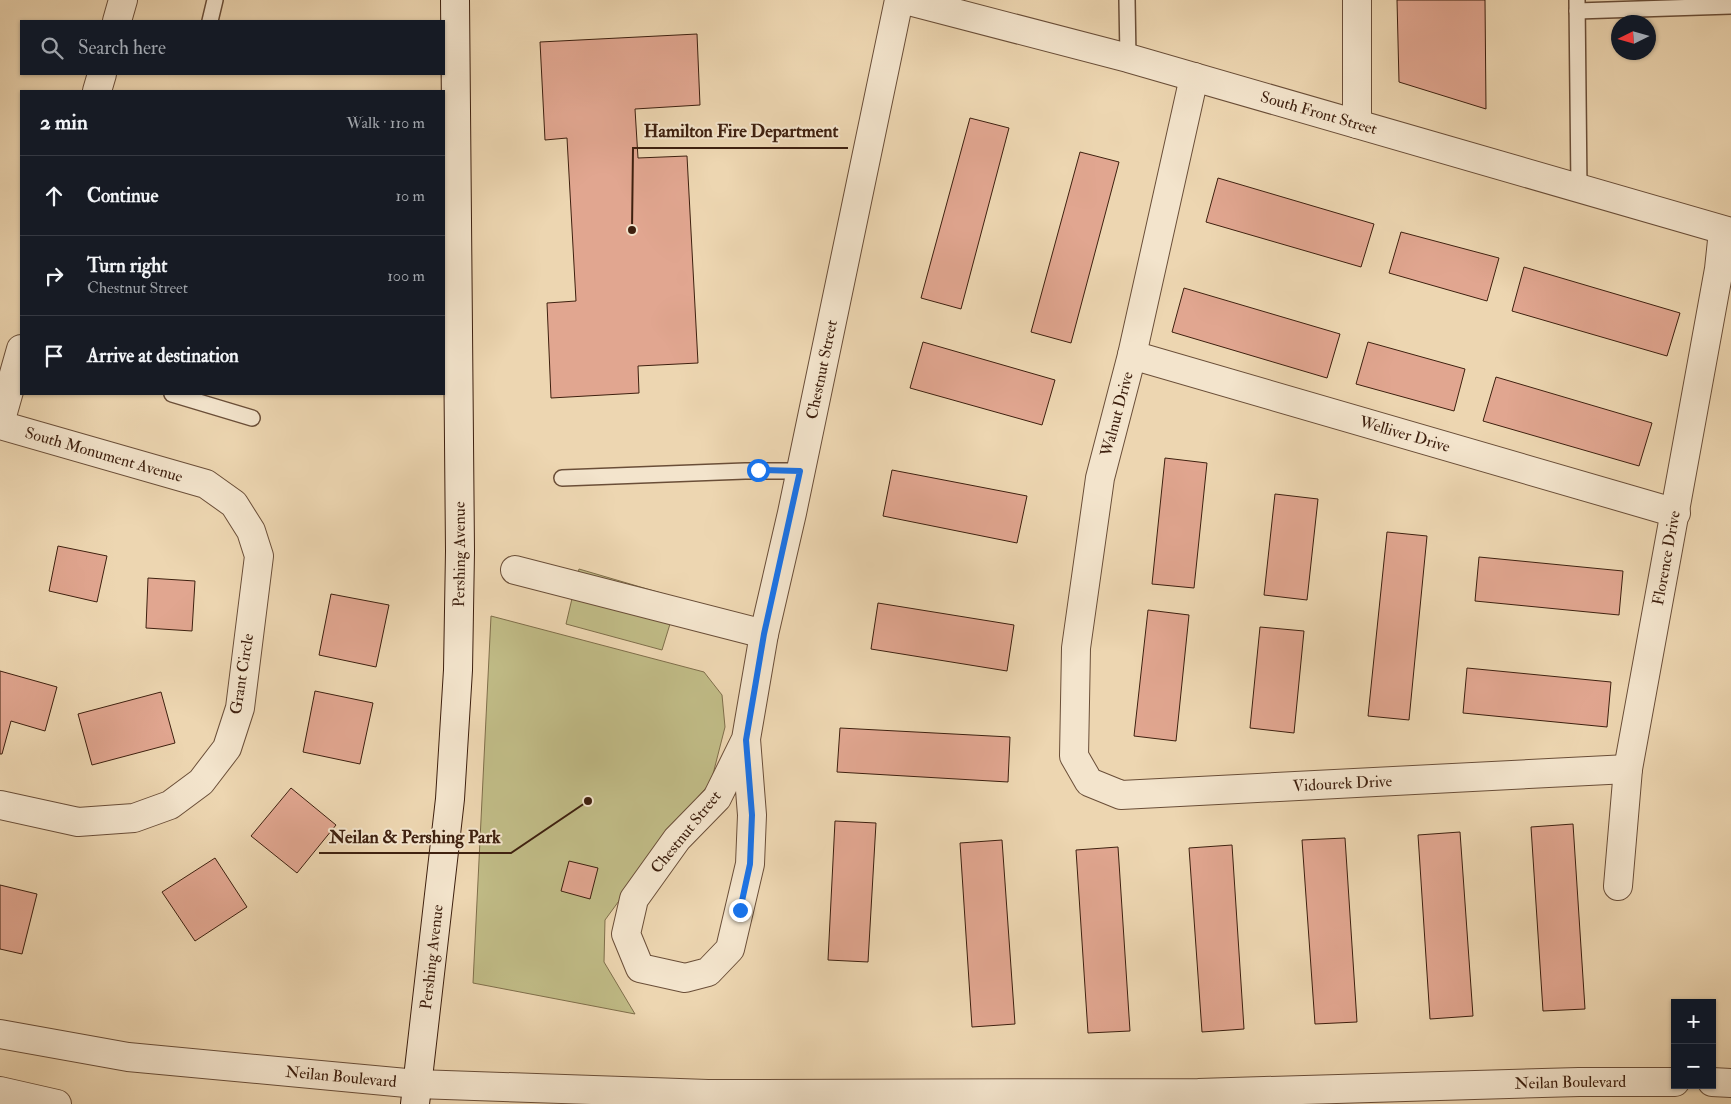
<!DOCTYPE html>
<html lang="en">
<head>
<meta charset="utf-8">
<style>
  :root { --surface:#171b24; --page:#242831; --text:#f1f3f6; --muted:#9ea1a6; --line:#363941 }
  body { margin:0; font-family:"IM FELL Double Pica",serif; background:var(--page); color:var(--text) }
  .controls { position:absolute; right:15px; bottom:15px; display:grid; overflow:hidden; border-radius:0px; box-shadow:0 1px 4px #0004 }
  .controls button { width:45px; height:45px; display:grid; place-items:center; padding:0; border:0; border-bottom:1px solid var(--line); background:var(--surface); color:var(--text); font:25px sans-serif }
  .compass { position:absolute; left:1611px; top:15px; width:45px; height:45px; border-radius:50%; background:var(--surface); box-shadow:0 1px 4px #0004; rotate:265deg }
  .stop { position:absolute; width:15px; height:15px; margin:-11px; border:4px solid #1a73e8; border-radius:50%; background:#fff }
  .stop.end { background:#1a73e8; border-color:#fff; box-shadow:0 1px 5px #0008 }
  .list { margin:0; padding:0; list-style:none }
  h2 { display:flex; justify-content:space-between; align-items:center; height:65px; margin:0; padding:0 20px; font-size:21px }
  h2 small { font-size:16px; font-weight:400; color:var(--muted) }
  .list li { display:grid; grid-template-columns:32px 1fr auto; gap:15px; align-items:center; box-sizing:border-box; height:80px; padding:0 20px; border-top:1px solid var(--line) }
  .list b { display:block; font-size:19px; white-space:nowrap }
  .list p { margin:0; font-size:16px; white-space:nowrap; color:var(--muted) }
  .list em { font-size:16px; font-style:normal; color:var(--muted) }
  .icon { flex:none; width:28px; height:28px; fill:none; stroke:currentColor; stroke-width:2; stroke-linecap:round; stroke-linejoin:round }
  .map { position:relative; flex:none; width:1731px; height:1104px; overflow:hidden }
  .search { position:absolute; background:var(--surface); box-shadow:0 1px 4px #0004; left:20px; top:20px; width:425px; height:55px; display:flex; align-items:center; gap:12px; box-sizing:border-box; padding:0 18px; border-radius:0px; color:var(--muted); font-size:19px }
  .panel { position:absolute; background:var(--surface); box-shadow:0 1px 4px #0004; left:20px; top:90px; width:425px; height:305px; border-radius:0px }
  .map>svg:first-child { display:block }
</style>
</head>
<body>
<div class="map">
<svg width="1731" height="1104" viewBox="0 0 1731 1104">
  <rect width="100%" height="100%" fill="#edd6b1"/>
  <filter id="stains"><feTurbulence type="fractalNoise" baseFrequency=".004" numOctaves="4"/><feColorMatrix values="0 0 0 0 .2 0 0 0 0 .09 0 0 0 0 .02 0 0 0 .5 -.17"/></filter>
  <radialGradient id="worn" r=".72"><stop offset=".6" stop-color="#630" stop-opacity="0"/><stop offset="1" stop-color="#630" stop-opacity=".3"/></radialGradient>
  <g fill="#c0bb86" stroke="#7f6e4a">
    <path d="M579 569 678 598 662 650 566 624Z"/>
    <path d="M491 616 704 672 722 695 725 727 711 782 678 820 605 920 604 962 635 1014 473 983Z"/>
  </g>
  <g fill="#e1a690" stroke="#3e200f">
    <path d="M1397 0H1485L1486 109 1399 82Z"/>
    <path d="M697 34 700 105 635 109 638 158 687 156 698 363 638 366 639 393 551 398 547 303 576 301 567 138 545 140 540 42Z"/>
    <path d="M970 118 1009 128 961 309 921 298Z"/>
    <path d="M1080 152 1119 162 1071 343 1031 332Z"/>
    <path d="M1218 178 1374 224 1361 267 1206 222Z"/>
    <path d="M1401 232 1499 258 1487 301 1389 273Z"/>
    <path d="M1524 267 1680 313 1667 356 1512 311Z"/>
    <path d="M1184 288 1340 334 1327 378 1172 332Z"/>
    <path d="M923 342 1055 380 1042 425 910 388Z"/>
    <path d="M1368 342 1465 369 1454 411 1356 384Z"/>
    <path d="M1496 377 1652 423 1639 466 1483 421Z"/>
    <path d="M1165 458 1207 463 1194 588 1152 584Z"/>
    <path d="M892 470 1027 496 1017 543 883 516Z"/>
    <path d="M1275 494 1318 499 1307 600 1264 595Z"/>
    <path d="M1387 532 1427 536 1409 720 1368 716Z"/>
    <path d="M58 546 107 556 97 602 49 591Z"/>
    <path d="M1479 557 1623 571 1619 615 1475 601Z"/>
    <path d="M148 578 195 581 192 631 146 628Z"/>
    <path d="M331 594 389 605 376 667 319 655Z"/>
    <path d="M878 603 1014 625 1007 671 871 649Z"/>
    <path d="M1148 610 1189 615 1176 741 1134 736Z"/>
    <path d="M1260 627 1304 631 1294 733 1250 728Z"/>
    <path d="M1467 668 1611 682 1607 727 1463 713Z"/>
    <path d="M0 671 57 687 45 731 11 721 2 754H0Z"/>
    <path d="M315 691 373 703 360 764 303 752Z"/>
    <path d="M161 692 175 743 92 765 78 714Z"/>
    <path d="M840 728 1010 737 1008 782 837 772Z"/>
    <path d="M291 788 336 825 297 873 251 836Z"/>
    <path d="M835 821 876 823 868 962 828 960Z"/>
    <path d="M1573 824 1585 1009 1543 1011 1531 827Z"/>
    <path d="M1460 832 1473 1016 1430 1019 1418 835Z"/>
    <path d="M1345 838 1357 1022 1315 1024 1302 840Z"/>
    <path d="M1002 840 1015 1024 972 1027 960 843Z"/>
    <path d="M1232 845 1244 1029 1202 1032 1189 848Z"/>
    <path d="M1118 847 1130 1031 1088 1033 1076 850Z"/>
    <path d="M215 858 247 907 195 941 162 892Z"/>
    <path d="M569 861 598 868 590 899 561 891Z"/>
    <path d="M0 885 37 894 22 954 0 949Z"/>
  </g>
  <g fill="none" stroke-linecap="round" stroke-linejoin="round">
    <defs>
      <g id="service">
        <path d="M1127 0 1128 58"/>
        <path d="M1577 0 1579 189"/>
        <path d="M1577 11 1731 6"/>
        <path d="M210 21 215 0"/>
        <path d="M172 394 252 418"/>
        <path d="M562 478 745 471H801"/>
      </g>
      <g id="minor">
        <path d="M117 21 123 0"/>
        <path id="s1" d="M1194 77 1132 355 1100 478 1076 648 1074 756 1089 782 1121 795 1628 769"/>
        <path d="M97 91 102 74"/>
        <path d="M1357 124V0"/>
        <path id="s2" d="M1132 355 1676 513"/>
        <path d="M0 423 21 349"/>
        <path id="s3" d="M0 425 206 484 234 504 251 531 259 556 240 708 227 748 201 782 170 805 134 818 78 822 0 805"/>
        <path d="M515 570 764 634"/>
        <path id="s4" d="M746 739 717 798 677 839 634 899 626 934 640 968 685 978 708 972 730 949 750 864 752 815 746 739 764 634 792 513 899 0"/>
        <path id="s5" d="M1618 886 1628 769 1719 269 1723 231"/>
      </g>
      <g id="tertiary">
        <path id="s6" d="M905 0 1128 58 1731 232"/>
        <path id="s7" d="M0 1034 128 1057 417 1084 708 1094 1198 1093 1579 1082H1675"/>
        <path d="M1712 1082 1731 1083"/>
        <path d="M0 1091 57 1104"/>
      </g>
      <g id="secondary">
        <path id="s8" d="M415 1104 450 799 458 670 460 551 455 0"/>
      </g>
    </defs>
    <use href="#service" stroke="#6a4e38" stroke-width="18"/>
    <use href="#minor" stroke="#6a4e38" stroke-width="30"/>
    <use href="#tertiary" stroke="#6a4e38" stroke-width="30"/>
    <use href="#secondary" stroke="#3e200f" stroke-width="30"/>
    <use href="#service" stroke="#f3e4cc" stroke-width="15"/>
    <use href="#minor" stroke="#f3e4cc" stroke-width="28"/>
    <use href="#tertiary" stroke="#f3e4cc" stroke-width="28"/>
    <use href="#secondary" stroke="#f3e4cc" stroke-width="28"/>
  </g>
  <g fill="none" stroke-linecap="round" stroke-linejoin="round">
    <path stroke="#1a73e8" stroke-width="6" d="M740 910 750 864 752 815 746 740 764 634 800 471 758 470"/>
  </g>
  <g text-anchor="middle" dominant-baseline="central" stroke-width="4" stroke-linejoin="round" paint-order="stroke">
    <g font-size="16" fill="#3e200f" stroke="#f3e4cc">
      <text stroke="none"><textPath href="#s6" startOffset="429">South Front Street</textPath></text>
      <text stroke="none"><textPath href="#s4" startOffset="961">Chestnut Street</textPath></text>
      <text transform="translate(1117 414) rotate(-75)">Walnut Drive</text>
      <text stroke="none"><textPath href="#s2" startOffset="284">Welliver Drive</textPath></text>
      <text stroke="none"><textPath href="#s3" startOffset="108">South Monument Avenue</textPath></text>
      <text stroke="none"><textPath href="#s8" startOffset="552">Pershing Avenue</textPath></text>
      <text stroke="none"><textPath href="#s5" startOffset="332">Florence Drive</textPath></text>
      <text transform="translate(242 674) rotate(-81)">Grant Circle</text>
      <text stroke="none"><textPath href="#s1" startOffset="978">Vidourek Drive</textPath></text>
      <text transform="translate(686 832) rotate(-51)">Chestnut Street</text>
      <text stroke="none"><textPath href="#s8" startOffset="148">Pershing Avenue</textPath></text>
      <text stroke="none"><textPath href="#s7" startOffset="344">Neilan Boulevard</textPath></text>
      <text stroke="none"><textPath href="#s7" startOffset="1574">Neilan Boulevard</textPath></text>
    </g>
  </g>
  <path fill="none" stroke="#3e200f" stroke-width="2" d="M632 230L633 148H848M588 801L511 853H319"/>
  <g fill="#3e200f" stroke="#f3e4cc" stroke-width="2">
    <circle cx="632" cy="230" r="5"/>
    <circle cx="588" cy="801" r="5"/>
  </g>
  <g font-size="18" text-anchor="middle" font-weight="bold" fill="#3e200f" stroke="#f3e4cc" stroke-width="4" stroke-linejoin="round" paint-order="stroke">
    <text x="741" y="137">Hamilton Fire Department</text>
    <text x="415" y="843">Neilan &amp; Pershing Park</text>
  </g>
  <rect width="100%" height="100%" filter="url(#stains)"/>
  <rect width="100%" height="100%" fill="url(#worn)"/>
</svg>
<div class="controls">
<button>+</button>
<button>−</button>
</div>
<svg class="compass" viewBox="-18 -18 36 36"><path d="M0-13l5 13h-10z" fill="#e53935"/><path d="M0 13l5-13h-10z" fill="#9ea1a6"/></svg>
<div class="stop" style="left:758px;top:470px"></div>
<div class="stop end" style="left:740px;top:910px"></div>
<div class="search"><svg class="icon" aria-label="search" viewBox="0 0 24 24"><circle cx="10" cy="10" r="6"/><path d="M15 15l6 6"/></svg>Search here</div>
<section class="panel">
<h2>2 min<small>Walk · 110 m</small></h2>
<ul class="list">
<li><svg class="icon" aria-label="ahead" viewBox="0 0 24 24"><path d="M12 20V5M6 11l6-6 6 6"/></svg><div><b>Continue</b></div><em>10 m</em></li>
<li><svg class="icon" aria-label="right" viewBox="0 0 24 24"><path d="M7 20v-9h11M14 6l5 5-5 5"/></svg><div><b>Turn right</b><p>Chestnut Street</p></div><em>100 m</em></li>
<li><svg class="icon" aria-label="arrive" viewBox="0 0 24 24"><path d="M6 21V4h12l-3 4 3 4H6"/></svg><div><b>Arrive at destination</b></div></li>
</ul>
</section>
</div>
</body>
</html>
